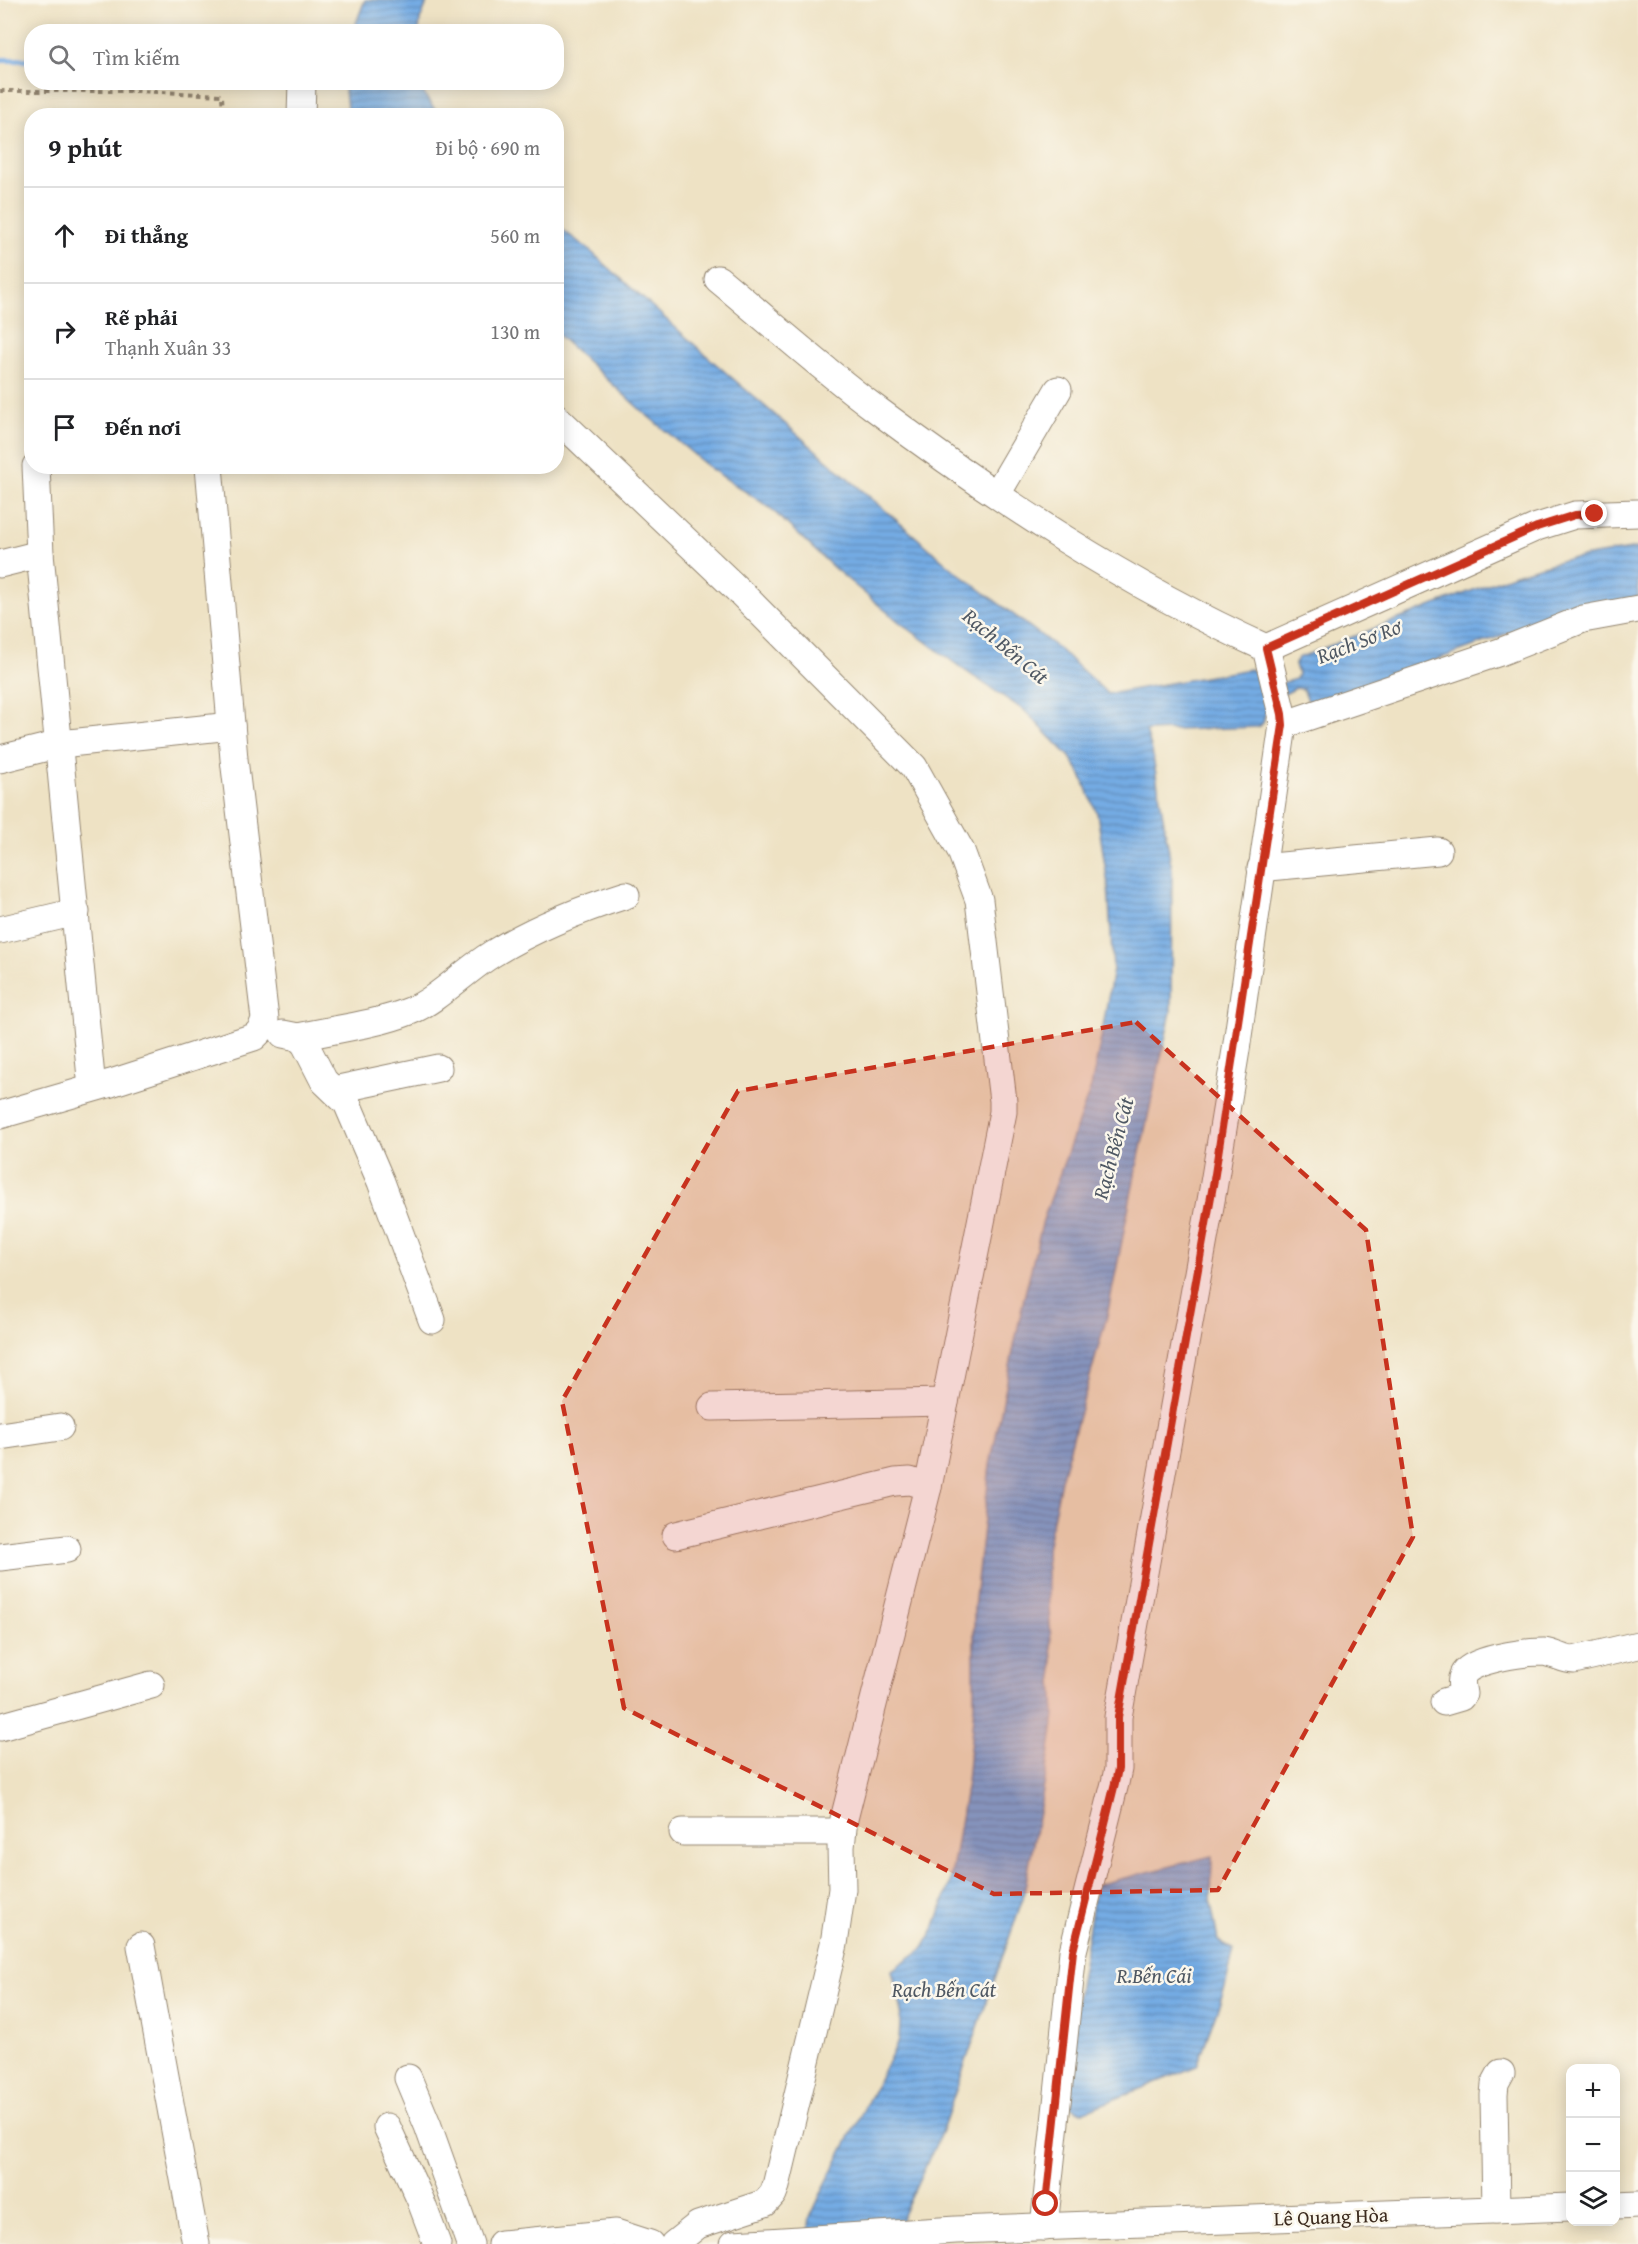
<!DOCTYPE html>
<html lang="vi">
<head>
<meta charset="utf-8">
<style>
  :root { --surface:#fff; --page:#f2f2f2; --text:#202124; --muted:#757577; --line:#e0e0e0 }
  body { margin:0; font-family:"Gentium Book Plus",serif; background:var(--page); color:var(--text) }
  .controls { position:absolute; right:18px; bottom:18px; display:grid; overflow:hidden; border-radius:12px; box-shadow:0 3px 15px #0003 }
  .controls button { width:54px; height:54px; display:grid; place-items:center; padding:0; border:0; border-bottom:2px solid var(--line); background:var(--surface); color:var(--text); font:30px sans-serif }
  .stop { position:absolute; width:18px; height:18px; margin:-14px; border:4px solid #c8321e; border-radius:50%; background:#fff }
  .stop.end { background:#c8321e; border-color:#fff; box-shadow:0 2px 6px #0008 }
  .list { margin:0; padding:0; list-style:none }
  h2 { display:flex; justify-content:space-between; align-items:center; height:78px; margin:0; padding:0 24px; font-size:26px }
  h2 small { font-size:20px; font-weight:400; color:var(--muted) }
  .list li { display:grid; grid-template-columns:39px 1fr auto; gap:18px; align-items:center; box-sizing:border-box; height:96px; padding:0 24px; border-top:2px solid var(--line) }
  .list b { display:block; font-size:22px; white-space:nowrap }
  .list p { margin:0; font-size:20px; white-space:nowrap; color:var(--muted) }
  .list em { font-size:20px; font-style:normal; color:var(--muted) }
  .icon { flex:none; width:33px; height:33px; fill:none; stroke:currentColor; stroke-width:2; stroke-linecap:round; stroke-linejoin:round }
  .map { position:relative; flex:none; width:1638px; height:2244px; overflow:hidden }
  .search { position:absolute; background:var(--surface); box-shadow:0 3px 15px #0003; left:24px; top:24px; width:540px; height:66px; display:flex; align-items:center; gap:15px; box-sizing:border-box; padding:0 21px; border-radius:24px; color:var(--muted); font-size:22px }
  .panel { position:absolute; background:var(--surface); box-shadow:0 3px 15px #0003; left:24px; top:108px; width:540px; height:366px; border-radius:24px }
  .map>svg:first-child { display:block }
</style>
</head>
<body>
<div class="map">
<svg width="1638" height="2244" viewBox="0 0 1638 2244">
  <defs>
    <pattern id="water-rules" width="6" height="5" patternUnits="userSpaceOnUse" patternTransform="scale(1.5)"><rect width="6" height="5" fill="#75ace4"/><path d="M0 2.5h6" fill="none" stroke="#618cb8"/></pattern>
  </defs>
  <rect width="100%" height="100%" fill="#fbf7ec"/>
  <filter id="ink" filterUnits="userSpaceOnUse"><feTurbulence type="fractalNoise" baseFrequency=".0167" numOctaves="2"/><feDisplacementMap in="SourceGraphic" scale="12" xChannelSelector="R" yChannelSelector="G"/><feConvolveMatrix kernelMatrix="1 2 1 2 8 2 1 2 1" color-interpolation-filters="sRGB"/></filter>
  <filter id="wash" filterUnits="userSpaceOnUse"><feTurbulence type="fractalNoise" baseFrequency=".008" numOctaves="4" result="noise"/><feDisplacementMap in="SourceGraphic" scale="24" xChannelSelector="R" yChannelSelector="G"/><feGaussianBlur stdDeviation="1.35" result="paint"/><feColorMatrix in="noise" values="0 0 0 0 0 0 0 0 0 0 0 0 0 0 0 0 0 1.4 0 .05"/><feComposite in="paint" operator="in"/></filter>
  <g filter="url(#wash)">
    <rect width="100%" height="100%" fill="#eee2c4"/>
    <g fill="url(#water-rules)" stroke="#586b81" stroke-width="1.5">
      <path d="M365 0H428L420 20 419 31H353Z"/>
      <path d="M344 83H421L425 96 439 115H348Z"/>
      <path d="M556 225 587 248 716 364 953 569 1059 649 1108 694 1250 669 1257 672 1261 683 1268 687 1296 679 1298 674 1295 664 1298 658 1515 574 1564 560 1638 548V599L1559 616 1522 628 1315 705 1309 703 1303 689 1296 688 1268 702 1263 723 1258 727 1146 731 1152 751 1172 870 1171 1012 1135 1175 1107 1316 1061 1480 1046 1554 1055 1715 1048 1764 1023 1898 941 2133 903 2215 897 2244H807L810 2218 823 2189 899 2040 901 2007 892 1970 923 1948 935 1927 950 1883 967 1782 974 1705V1608L990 1465 1023 1302 1043 1220 1091 1087 1101 1039 1113 969 1108 885 1097 813 1080 773 1070 757 1025 711 964 670 898 621 834 568 769 507 711 469 643 412 557 334Z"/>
      <path d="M1212 1856 1211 1903 1218 1941 1234 1950 1225 1988 1197 2066 1083 2112C1063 2106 1065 2094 1064 2076L1096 1885Z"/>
    </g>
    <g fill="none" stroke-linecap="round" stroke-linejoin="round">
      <path stroke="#75ace4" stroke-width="6" d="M0 60H32"/>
    </g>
  </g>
  <g filter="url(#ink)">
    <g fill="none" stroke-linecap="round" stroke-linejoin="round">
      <defs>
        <g id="minor">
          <path d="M301 116 302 82"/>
          <path d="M718 279C770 322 821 368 876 409 998 500 1127 585 1266 648L1282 714 1283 725 1236 1050 1212 1195 1118 1717V1769L1115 1783 1073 1951 1044 2227"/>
          <path d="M556 417 741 593 914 767 961 851 979 900 1003 1101V1112L928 1487 844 1819 841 1847 842 1889 834 1944 776 2186 773 2194 765 2203 698 2225 674 2244"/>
          <path d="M36 466 40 554 92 1088"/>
          <path d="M997 494 1058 390"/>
          <path d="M0 564 40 554"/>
          <path d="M1266 648 1537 527 1575 515 1638 513"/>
          <path d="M1283 725 1500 652 1583 619 1638 609"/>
          <path d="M0 759 60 744 231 726"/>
          <path d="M1261 868 1438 851"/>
          <path d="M0 930 76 912"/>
          <path d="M283 1034 298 1037 305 1044 324 1081 347 1103 381 1182 432 1320"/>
          <path d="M298 1037C335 1029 375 1025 410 1011 436 1001 466 970 492 954 534 928 579 910 626 895"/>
          <path d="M334 1090 438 1068"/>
          <path d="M0 1115 111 1083 254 1037 261 1030 265 1019 234 759 209 466"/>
          <path d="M712 1407 945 1402"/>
          <path d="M0 1436 60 1427"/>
          <path d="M676 1535 895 1482 910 1481 928 1487"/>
          <path d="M0 1557 67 1549"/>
          <path d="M1444 1702 1461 1697 1463 1694C1462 1687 1460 1681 1463 1675 1470 1659 1526 1652 1543 1652 1554 1653 1563 1660 1574 1660L1638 1645"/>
          <path d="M0 1727 151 1685"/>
          <path d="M683 1832H842"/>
          <path d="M141 1946 196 2244"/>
          <path d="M408 2078 428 2126 470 2244"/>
          <path d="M387 2127 420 2199 437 2244"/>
          <path d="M1616 2206 1638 2205"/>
          <path d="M1496 2210 1494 2095 1495 2084 1501 2073"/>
          <path d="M501 2244 616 2233 650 2244"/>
          <path d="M734 2244 956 2230 1570 2207"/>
        </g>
      </defs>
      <use href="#minor" stroke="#948671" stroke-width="29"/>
      <path stroke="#948671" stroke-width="4" stroke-dasharray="4.5 4.5" stroke-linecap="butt" d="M0 91H139L222 95 223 116"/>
      <use href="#minor" stroke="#fff" stroke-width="27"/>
    </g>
  </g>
  <g fill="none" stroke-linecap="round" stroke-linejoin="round" filter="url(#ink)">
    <path stroke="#c8321e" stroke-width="8" d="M1046 2204 1073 1951 1115 1783 1118 1769V1717L1215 1174 1283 725 1282 714 1266 648 1537 527 1575 515 1595 514"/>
  </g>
  <path fill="#c8321e" fill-opacity="0.2" stroke="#c8321e" stroke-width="4.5" stroke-dasharray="12 8" stroke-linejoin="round" d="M1136 1022 1366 1230 1413 1537 1218 1890 994 1894 624 1708 562 1401 738 1091Z"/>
  <g text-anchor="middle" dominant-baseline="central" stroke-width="5" stroke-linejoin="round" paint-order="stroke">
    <g font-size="20" fill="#3b2a1e" stroke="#fbf7ec">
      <text transform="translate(1331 2216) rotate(-2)">Lê Quang Hòa</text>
    </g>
    <g font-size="21" font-style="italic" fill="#4f5863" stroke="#fbf7ec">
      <text transform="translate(1359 641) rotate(-21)">Rạch Sơ Rơ</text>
      <text transform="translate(1006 646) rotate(40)">Rạch Bến Cát</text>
      <text transform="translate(1113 1148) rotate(-75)">Rạch Bến Cát</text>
      <text x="1154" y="1975">R.Bến Cái</text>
      <text x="944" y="1989">Rạch Bến Cát</text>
    </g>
  </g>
</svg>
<div class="controls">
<button>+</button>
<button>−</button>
<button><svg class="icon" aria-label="layers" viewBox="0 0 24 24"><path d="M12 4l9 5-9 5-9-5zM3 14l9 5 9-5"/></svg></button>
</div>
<div class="stop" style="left:1046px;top:2204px"></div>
<div class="stop end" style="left:1595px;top:514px"></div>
<div class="search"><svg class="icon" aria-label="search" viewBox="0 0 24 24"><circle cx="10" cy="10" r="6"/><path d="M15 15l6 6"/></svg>Tìm kiếm</div>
<section class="panel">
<h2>9 phút<small>Đi bộ · 690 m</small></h2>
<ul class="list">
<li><svg class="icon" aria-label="ahead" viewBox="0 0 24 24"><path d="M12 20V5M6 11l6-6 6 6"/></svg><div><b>Đi thẳng</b></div><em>560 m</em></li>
<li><svg class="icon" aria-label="right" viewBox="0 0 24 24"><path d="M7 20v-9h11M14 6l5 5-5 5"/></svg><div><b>Rẽ phải</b><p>Thạnh Xuân 33</p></div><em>130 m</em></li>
<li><svg class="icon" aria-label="arrive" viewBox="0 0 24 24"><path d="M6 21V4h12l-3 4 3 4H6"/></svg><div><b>Đến nơi</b></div></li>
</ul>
</section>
</div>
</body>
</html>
